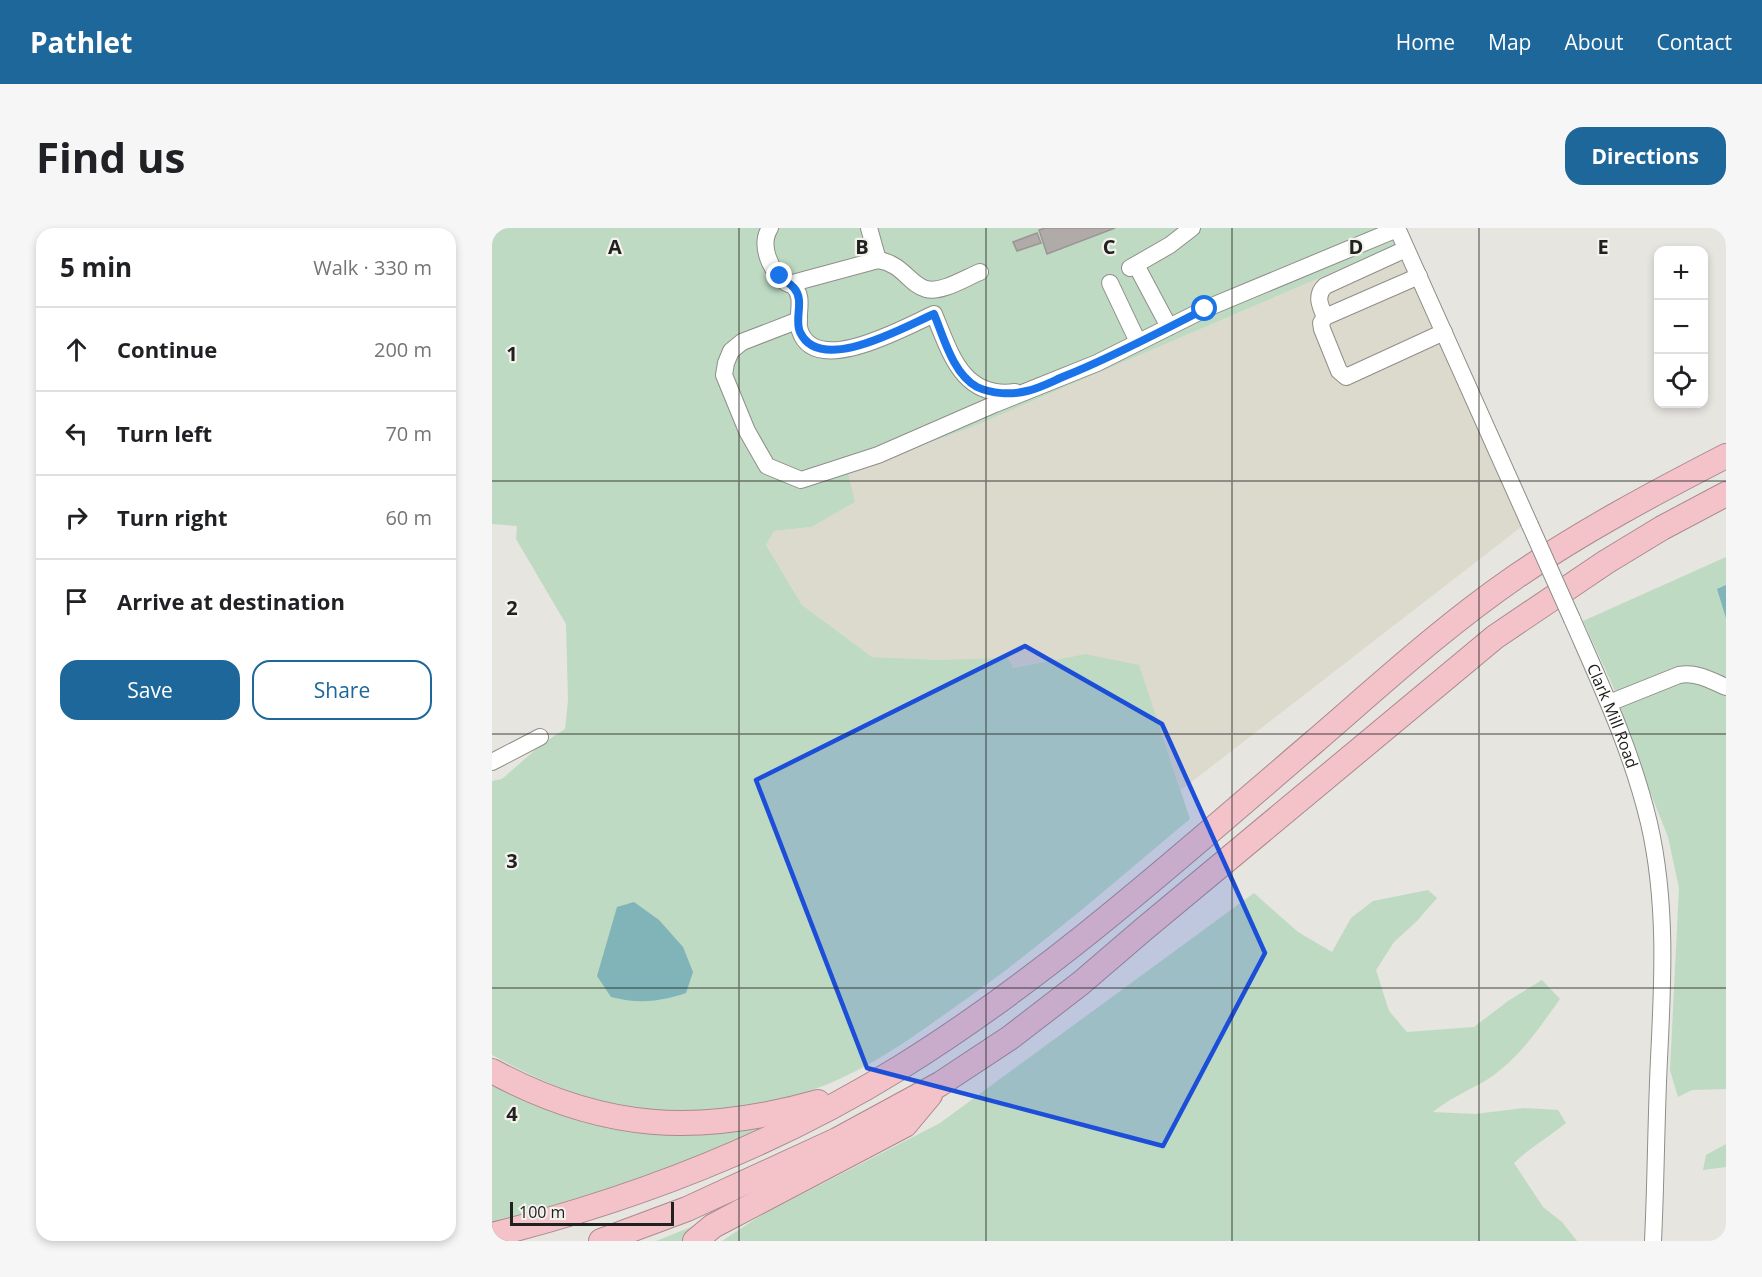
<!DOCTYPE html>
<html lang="en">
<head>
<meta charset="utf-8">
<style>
  :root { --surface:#fff; --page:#f6f6f6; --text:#202124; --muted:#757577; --line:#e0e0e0; --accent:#1d679a }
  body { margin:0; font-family:"Open Sans",sans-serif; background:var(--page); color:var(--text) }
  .controls { position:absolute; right:18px; top:18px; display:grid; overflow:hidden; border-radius:12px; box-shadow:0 3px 9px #0003 }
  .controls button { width:54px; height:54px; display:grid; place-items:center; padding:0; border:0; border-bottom:2px solid var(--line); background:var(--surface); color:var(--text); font:30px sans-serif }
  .scale { position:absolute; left:18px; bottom:15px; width:164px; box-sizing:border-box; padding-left:6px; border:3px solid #21211f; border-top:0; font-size:16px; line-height:21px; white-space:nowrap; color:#21211f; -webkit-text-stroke:4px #f3f2ed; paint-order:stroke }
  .stop { position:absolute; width:18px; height:18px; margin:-14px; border:4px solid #1a73e8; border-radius:50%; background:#fff }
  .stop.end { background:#1a73e8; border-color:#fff; box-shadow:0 2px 6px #0008 }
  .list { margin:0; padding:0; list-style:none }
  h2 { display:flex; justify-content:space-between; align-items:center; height:78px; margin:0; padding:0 24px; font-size:26px }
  h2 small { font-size:20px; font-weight:400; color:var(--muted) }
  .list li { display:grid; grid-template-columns:39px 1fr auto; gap:18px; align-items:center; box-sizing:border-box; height:84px; padding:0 24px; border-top:2px solid var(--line) }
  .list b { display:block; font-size:22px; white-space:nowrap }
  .list em { font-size:20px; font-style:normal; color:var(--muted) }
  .actions { display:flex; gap:12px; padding:18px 24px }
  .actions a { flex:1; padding:14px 0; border:2px solid var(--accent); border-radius:18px; text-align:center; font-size:21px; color:var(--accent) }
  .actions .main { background:var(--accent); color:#fff }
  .icon { flex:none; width:33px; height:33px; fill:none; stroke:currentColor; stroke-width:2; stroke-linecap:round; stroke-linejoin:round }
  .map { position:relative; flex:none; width:1234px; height:1013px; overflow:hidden; border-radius:18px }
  header { display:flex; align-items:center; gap:36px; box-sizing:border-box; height:84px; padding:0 30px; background:var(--accent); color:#fff }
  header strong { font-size:28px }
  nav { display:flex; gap:33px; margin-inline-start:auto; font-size:21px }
  .intro { display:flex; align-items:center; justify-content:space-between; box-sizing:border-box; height:144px; padding:0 36px }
  h1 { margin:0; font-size:42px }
  .button { padding:15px 27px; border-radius:18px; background:var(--accent); color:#fff; font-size:21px; font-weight:700 }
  main { display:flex; gap:36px; padding:0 36px }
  aside { flex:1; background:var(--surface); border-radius:18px; box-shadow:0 3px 9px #0003 }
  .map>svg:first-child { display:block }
</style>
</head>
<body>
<header>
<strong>Pathlet</strong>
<nav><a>Home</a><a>Map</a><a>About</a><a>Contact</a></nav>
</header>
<div class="intro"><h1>Find us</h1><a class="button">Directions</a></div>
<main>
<aside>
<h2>5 min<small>Walk · 330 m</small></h2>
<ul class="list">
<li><svg class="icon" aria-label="ahead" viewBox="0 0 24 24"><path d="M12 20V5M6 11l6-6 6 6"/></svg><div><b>Continue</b></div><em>200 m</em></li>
<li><svg class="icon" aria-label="left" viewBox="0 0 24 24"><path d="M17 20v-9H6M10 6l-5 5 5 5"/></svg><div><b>Turn left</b></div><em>70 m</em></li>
<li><svg class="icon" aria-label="right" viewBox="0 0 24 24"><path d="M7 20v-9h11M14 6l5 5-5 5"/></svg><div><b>Turn right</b></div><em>60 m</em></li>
<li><svg class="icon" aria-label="arrive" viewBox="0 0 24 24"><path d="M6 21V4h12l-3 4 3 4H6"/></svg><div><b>Arrive at destination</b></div></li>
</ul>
<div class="actions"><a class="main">Save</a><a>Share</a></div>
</aside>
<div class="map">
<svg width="1234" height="1013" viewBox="0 0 1234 1013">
  <rect width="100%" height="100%" fill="#e6e5e0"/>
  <path fill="#dcd9cd" d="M911 14 1037 293 689 562 669 504 593 426 521 440 448 432 380 429 310 377 274 317 282 303 319 299 356 246 480 199Z"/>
  <g fill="#bedac2">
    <path d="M0 0H905L911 14 480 199 356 245 363 274 319 299 282 303 274 317 310 377 380 429 448 432 516 430 521 440 593 426 647 437 698 591C620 656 544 723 460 781 417 812 373 843 323 861 260 885 188 892 122 877 78 867 39 848 0 827V553L10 551 50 516 73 501 76 472 74 396 24 311 25 298 0 296Z"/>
    <path d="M1234 329V861L1200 862 1186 869 1178 842 1187 660 1176 609 1144 528 1121 458 1091 393Z"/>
    <path d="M936 662 945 670 925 693 902 714 884 742 897 783 915 804 982 799 1016 773 1050 752 1068 771C1045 803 1027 831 993 853 975 863 957 871 941 884L983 886 1032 880 1066 882 1074 895C1057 909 1037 920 1022 935L1051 979 1070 994 1085 1013H230L268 988 448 895 762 665 806 704 840 724 859 690 881 673Z"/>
    <path d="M0 855 77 888 132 902 188 907 290 893 170 945 0 995Z"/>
    <path d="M1234 916V939L1211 942 1214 927Z"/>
    <path d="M224 989 200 1013H164Z"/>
  </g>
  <g fill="#80b4b9">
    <path d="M1234 357V390L1225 361Z"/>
    <path d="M142 674 167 692 191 719 201 744 194 765C167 774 146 776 119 769L105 748 125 679Z"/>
  </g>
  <g fill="#b0aba9" stroke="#9b9593" stroke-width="1.5">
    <path d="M553 0H623L555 26 547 2Z"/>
    <path d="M545 5 549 15 525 23 521 14Z"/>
  </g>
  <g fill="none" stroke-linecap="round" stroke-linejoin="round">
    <defs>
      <g id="minor">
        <path d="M278 0C267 17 278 42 293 54 295 56 299 56 301 58 314 69 303 89 308 103 324 150 415 98 442 86 458 124 470 171 523 164"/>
        <path d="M905 0 1038 297"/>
        <path d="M386 32C410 35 418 57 434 61 450 65 473 50 488 44"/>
        <path d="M644 37 677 99"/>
        <path d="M638 40 678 17 700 0"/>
        <path d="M927 48 833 89 829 95 830 101 847 143 854 149 952 104"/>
        <path d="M618 55 646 114"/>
        <path d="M297 56 386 32 377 0"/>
        <path d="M833 89C828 78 823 67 833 58L914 21"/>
        <path d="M307 92 250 114 239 123 234 135 232 147 255 203 275 238 309 252 386 227 503 176 605 135 713 81 905 1"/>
        <path id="s1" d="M1080 391C1109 457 1140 523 1157 595 1175 673 1171 752 1167 831 1164 891 1164 952 1161 1013"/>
        <path d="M1117 475 1187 447C1205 444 1218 452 1234 459"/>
        <path d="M0 534 48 509"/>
      </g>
      <g id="highway">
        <path d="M0 843C111 903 206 908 326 874"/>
        <path d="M0 1007C144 971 283 917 409 839 556 748 691 626 822 514 887 458 951 399 1022 350 1089 304 1162 265 1234 228"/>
        <path d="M109 1013 195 981 345 912 448 856 519 809 589 755 652 701 1003 409 1114 334 1170 300 1234 266"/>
        <path d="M203 1013 221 998 413 897 438 867"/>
      </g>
    </defs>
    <use href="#minor" stroke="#8f8e89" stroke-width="18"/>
    <use href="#highway" stroke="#aa8a8e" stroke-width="26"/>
    <use href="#minor" stroke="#fff" stroke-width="16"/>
    <use href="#highway" stroke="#f4c3ca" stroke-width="24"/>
    <defs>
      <path id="minor-bridge" d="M1038 297 1080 391"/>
    </defs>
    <use href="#minor-bridge" stroke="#8f8e89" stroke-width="18" stroke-linecap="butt"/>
    <use href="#minor-bridge" stroke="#fff" stroke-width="16"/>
  </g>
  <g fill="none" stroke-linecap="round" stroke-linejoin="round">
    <path stroke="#1a73e8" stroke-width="8" d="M288 48C292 53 298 55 302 60 313 72 302 91 308 104 328 148 414 98 442 86 452 110 461 146 485 159 500 166 519 167 535 163 548 160 561 153 573 148 621 129 667 104 713 81"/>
  </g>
  <path fill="#1d4ed8" fill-opacity="0.2" stroke="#1d4ed8" stroke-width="4.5" stroke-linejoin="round" d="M533 418 670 496 773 725 671 918 375 840 264 552Z"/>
  <path fill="none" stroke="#21211f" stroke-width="1.5" stroke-opacity="0.55" d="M247 0V1013M494 0V1013M740 0V1013M987 0V1013M0 253H1234M0 506H1234M0 760H1234"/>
  <g text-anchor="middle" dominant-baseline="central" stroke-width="4.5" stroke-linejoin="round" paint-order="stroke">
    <g font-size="16" fill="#21211f" stroke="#f3f2ed">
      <text stroke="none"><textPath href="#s1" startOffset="105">Clark Mill Road</textPath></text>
    </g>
  </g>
  <g font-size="20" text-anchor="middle" font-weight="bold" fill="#21211f" stroke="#f3f2ed" stroke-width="4.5" stroke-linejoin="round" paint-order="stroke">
    <text x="123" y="26">A</text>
    <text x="370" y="26">B</text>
    <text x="617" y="26">C</text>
    <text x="864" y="26">D</text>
    <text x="1111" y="26">E</text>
    <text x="20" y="133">1</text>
    <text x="20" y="387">2</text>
    <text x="20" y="640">3</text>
    <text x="20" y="893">4</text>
  </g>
</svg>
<div class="controls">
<button>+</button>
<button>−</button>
<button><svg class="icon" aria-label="locate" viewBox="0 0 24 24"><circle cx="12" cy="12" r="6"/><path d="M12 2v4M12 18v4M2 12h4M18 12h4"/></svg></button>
</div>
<div class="scale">100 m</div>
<div class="stop" style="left:713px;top:81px"></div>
<div class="stop end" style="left:288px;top:48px"></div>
</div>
</main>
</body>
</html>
